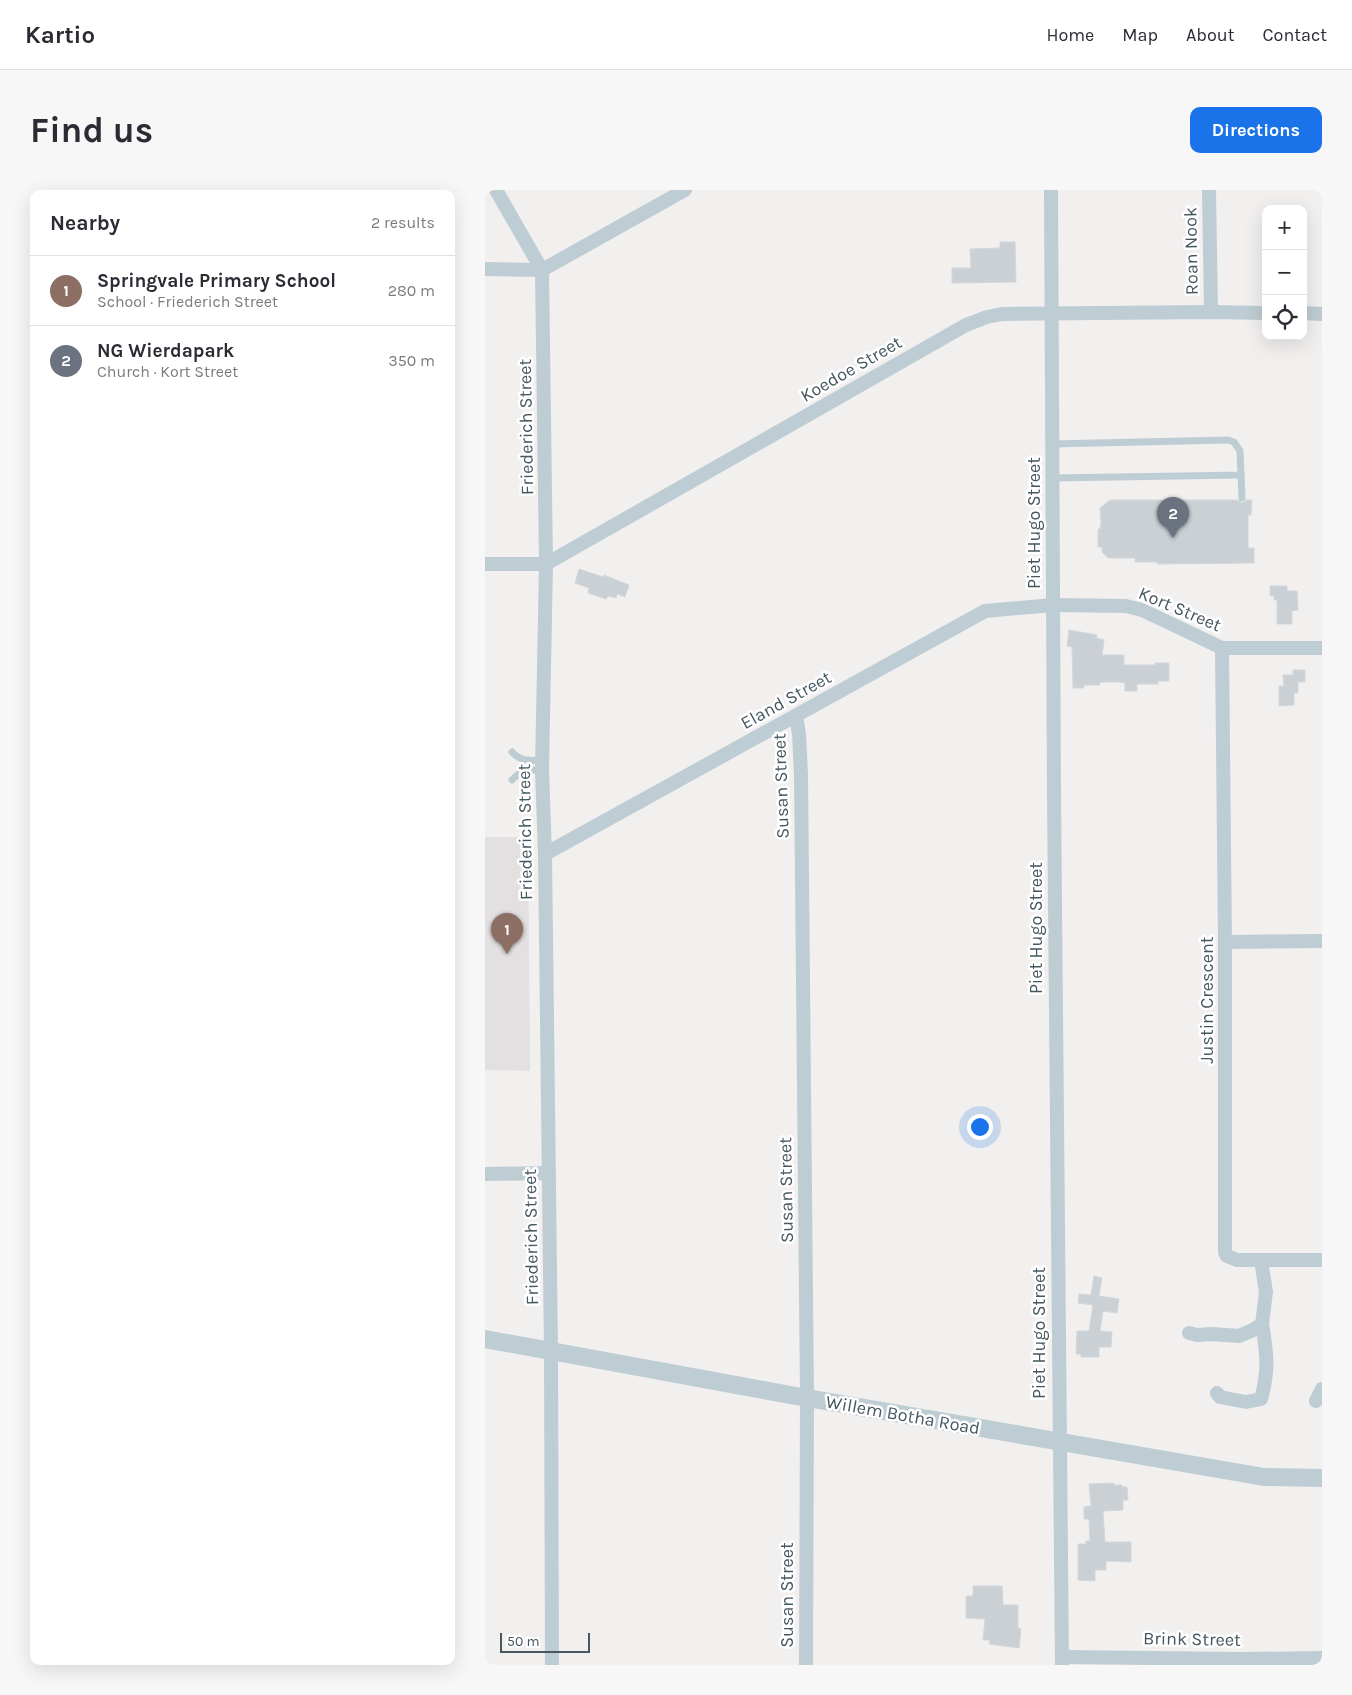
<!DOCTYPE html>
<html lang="en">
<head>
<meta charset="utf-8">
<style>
  :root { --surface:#fff; --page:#f7f7f7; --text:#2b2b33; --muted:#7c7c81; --line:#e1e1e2; --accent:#1a73e8 }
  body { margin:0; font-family:Karla,sans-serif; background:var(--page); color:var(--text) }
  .controls { position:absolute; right:15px; top:15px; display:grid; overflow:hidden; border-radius:10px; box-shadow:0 5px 20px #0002 }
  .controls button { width:45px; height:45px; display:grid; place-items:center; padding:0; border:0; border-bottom:1px solid var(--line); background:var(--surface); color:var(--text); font:25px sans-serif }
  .scale { position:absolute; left:15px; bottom:12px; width:90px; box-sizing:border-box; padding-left:5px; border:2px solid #45575f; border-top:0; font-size:14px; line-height:18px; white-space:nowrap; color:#45575f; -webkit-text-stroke:4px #fff; paint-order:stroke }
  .you { position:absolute; left:494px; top:936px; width:18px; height:18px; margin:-12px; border:4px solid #fff; border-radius:50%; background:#1a73e8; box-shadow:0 0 0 8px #1a73e833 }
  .badge { display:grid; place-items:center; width:32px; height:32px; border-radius:50%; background:var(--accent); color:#fff; font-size:16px; font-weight:700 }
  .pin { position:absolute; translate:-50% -41px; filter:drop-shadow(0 1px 2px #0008) }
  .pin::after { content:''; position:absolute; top:26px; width:18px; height:15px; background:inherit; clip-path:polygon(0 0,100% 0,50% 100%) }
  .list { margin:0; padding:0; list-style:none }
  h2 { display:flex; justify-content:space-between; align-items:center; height:65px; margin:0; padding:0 20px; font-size:21px }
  h2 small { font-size:16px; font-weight:400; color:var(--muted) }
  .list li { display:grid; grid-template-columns:32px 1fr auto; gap:15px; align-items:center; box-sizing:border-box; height:70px; padding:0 20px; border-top:1px solid var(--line) }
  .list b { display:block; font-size:19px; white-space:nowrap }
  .list p { margin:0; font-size:16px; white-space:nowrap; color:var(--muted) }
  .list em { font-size:16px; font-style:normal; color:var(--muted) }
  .icon { flex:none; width:28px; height:28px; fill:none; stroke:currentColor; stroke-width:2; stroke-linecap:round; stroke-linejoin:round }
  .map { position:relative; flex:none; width:837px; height:1475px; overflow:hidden; border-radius:10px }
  header { display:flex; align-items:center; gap:30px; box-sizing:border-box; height:70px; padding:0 25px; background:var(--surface); border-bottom:1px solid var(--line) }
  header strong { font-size:24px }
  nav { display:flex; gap:28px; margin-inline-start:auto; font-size:18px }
  .intro { display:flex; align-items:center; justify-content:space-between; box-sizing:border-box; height:120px; padding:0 30px }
  h1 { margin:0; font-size:35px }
  .button { padding:12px 22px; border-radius:10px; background:var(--accent); color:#fff; font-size:18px; font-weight:700 }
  main { display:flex; gap:30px; padding:0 30px }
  aside { flex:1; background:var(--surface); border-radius:10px; box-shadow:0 5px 20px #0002 }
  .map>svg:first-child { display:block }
</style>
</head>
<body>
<header>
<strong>Kartio</strong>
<nav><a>Home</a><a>Map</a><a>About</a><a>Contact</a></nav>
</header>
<div class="intro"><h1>Find us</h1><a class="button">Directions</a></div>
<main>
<aside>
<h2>Nearby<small>2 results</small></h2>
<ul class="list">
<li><span class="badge" style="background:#8d6e63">1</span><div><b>Springvale Primary School</b><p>School · Friederich Street</p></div><em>280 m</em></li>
<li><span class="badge" style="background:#6b7280">2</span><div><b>NG Wierdapark</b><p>Church · Kort Street</p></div><em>350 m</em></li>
</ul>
</aside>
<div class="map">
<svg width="837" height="1475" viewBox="0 0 837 1475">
  <rect width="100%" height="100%" fill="#f2efef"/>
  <path fill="#e3e0e2" d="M0 647H43L45 881 0 880Z"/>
  <g fill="#cad0d4" stroke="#d2d7dc">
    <path d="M515 52H530L531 92 467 93V78H486L485 59 515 58Z"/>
    <path d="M625 310H752L757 313 762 310H767L766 325H763V358H769V373L672 374V372H650V368H623L617 362V357H613V339H615L616 333 615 318Z"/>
    <path d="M94 379 118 387 119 385 144 395 140 407 132 404 131 408 123 406 121 409 103 403 104 398 90 393Z"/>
    <path d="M785 396H802V401H812L813 420 807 421V434H792V410H789V406H785Z"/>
    <path d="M584 440 612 445 611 448 619 450 617 465H639V475H670V473H684V491H673V494H652V501H640V493L633 492H615V495H599V498H588L587 457 582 456Z"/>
    <path d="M808 480H820V492H813V503H809V515L794 516V496H799L798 485H808Z"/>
    <path d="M609 1086 617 1088 614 1106 634 1109 632 1123 618 1121 615 1141 627 1142 626 1157H614V1167H596V1164H591L592 1141H604L608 1115 593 1113 594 1104 606 1105Z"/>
    <path d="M629 1293V1295H637V1297H642L643 1310H638V1320L618 1321 620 1352H646V1372L621 1371V1380H610V1391L593 1390V1354H601V1351H605L604 1329H599V1317L606 1316 604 1294Z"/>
    <path d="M488 1396H517L518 1415H533V1438L536 1439 534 1458 504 1454 505 1450H498L500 1429 481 1428V1406H488Z"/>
  </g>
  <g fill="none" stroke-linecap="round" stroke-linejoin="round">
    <g stroke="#becdd3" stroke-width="7">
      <path d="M567 254 743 250 749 252 755 261 756 285 567 288"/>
      <path d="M756 285 757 308"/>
      <path d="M27 562C36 572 45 571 58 570"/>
      <path d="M27 590C37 579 44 580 57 580"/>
    </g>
    <g stroke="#becdd3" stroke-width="14">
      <path d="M11 0 57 80 61 374 57 580 60 664 66 1162 67 1475"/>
      <path d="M566 0 569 604 577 1475"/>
      <path d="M724 0 726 122"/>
      <path d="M0 79 57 80 200 0"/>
      <path d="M818 123 837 124"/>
      <path d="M0 374H61L481 135 502 127 517 124 726 122 781 123"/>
      <path d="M737 458 740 752V1062L742 1066 752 1070H837"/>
      <path d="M311 526 314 544 316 584 322 1208 321 1475"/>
      <path d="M60 664 500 421 568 415 641 416 657 420 737 458H837"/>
      <path d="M740 752 837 751"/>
      <path d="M0 984 63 983"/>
      <path d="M704 1143 712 1145 726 1144 754 1146 768 1140 777 1134 781 1102 776 1070"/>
      <path d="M732 1203 735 1207 761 1212 776 1209C784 1180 782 1163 777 1134"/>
      <path d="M831 1211 837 1199"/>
      <path d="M577 1467 757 1469 837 1468"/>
    </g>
    <path stroke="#becdd3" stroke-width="18" d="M0 1149 322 1208 779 1287 837 1288"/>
  </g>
  <g text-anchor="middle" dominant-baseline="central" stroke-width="5" stroke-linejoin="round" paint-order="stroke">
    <g font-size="18" fill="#45575f" stroke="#fff">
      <text transform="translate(706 61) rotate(-91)">Roan Nook</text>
      <text transform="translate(366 179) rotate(-30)">Koedoe Street</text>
      <text transform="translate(41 237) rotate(-91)">Friederich Street</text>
      <text transform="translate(549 333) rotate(-90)">Piet Hugo Street</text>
      <text transform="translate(695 419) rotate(23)">Kort Street</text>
      <text transform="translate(301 510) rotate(-29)">Eland Street</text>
      <text transform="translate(296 596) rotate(-92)">Susan Street</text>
      <text transform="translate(40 642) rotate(-91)">Friederich Street</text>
      <text transform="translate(551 738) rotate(-90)">Piet Hugo Street</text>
      <text transform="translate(722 810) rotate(-90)">Justin Crescent</text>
      <text transform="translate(301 1000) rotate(-91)">Susan Street</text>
      <text transform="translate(46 1047) rotate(-91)">Friederich Street</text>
      <text transform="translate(554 1143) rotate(-90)">Piet Hugo Street</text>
      <text transform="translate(418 1225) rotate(10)">Willem Botha Road</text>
      <text transform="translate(302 1405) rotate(-90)">Susan Street</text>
      <text transform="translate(707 1449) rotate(1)">Brink Street</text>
    </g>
  </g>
</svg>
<div class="controls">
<button>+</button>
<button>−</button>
<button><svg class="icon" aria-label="locate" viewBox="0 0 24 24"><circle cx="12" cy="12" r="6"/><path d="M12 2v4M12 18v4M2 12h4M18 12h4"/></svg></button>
</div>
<div class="scale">50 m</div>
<div class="you"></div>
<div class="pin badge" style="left:22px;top:764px;background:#8d6e63">1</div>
<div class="pin badge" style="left:688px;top:348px;background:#6b7280">2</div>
</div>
</main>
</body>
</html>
